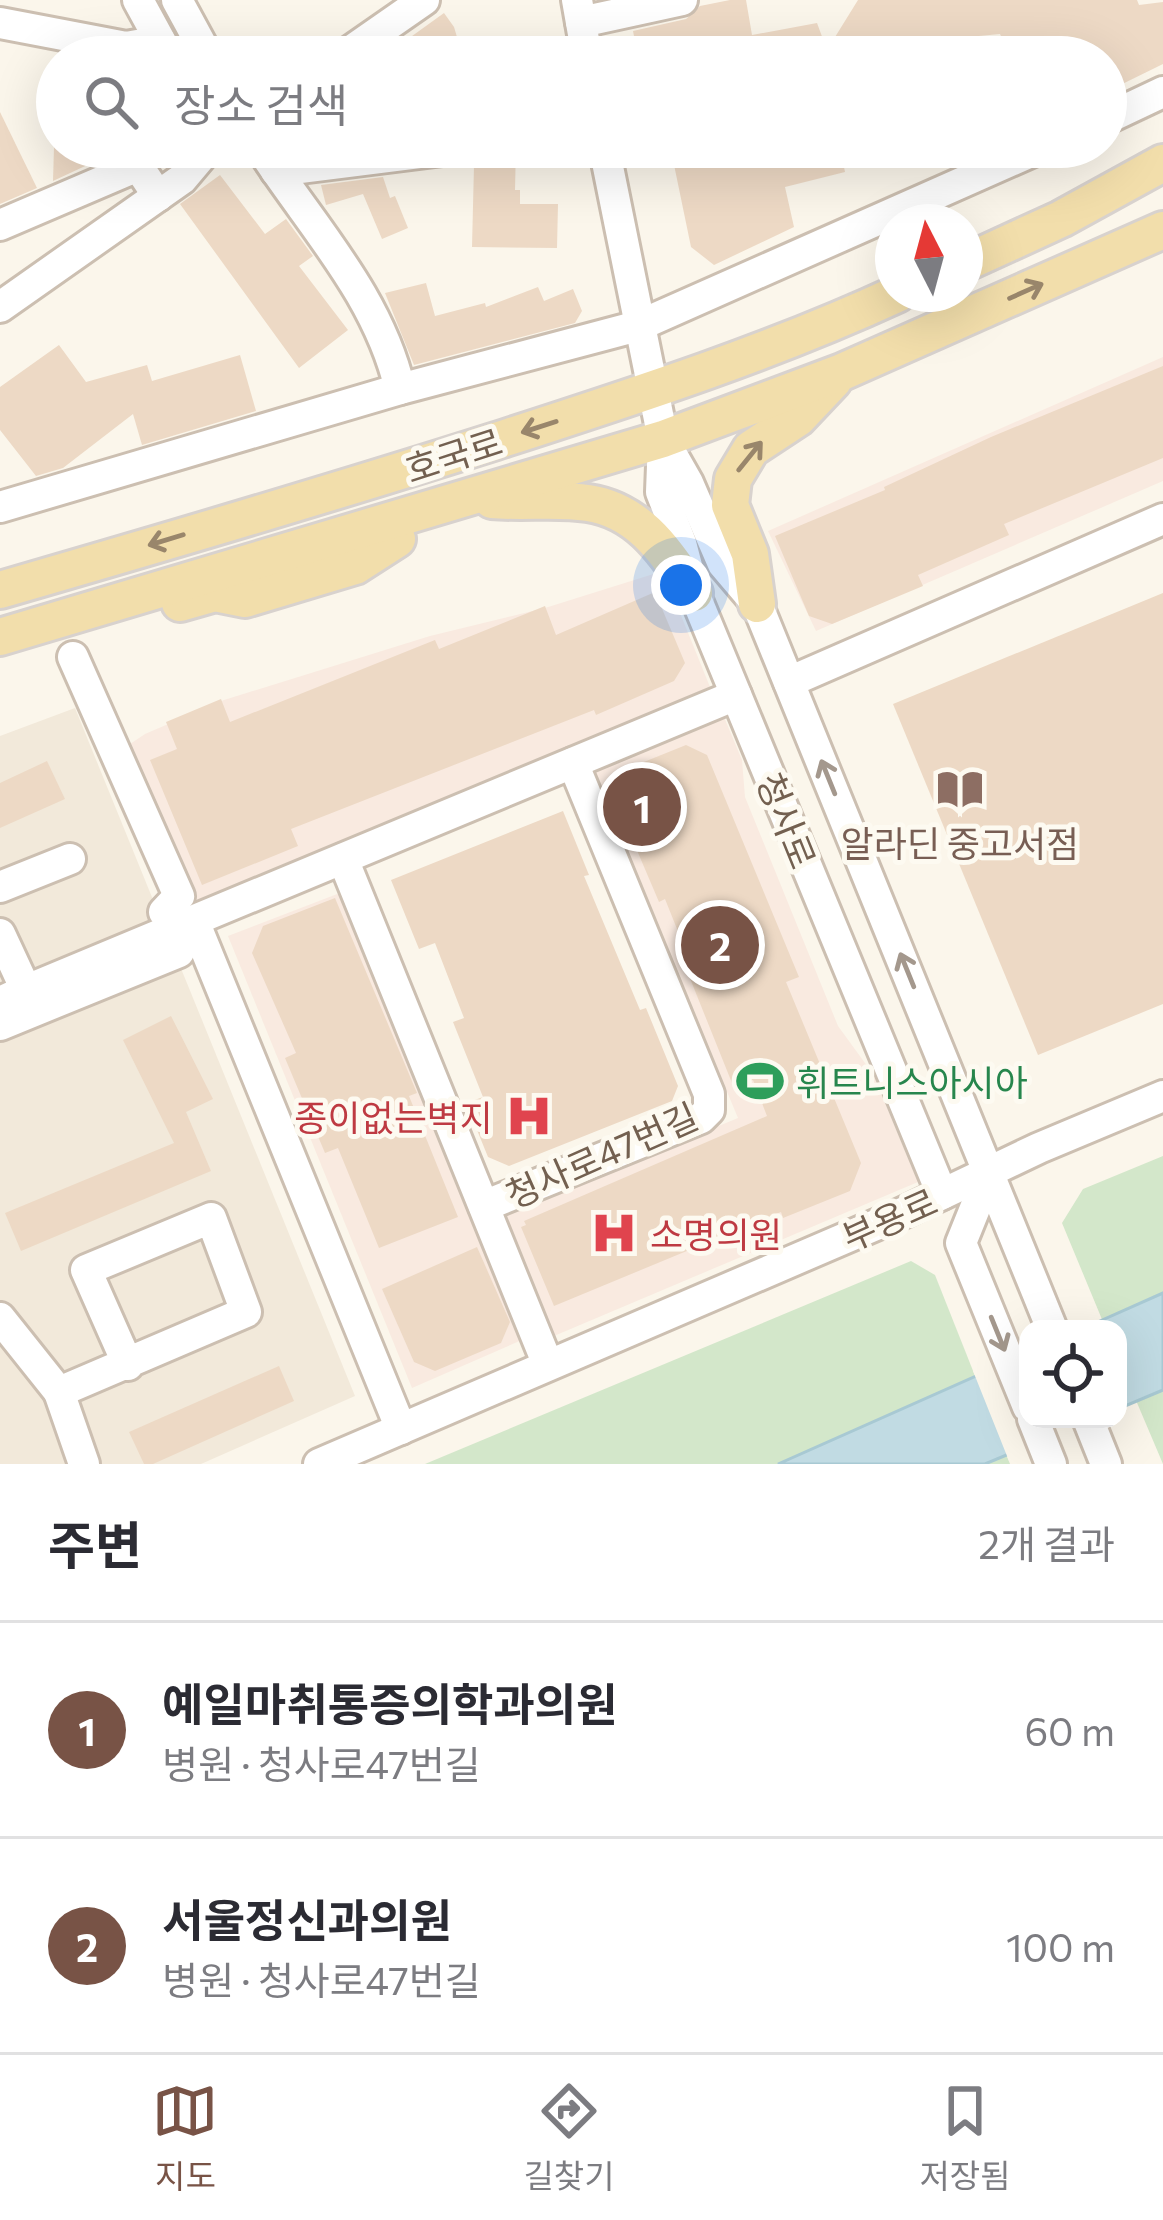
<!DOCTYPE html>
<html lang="ko">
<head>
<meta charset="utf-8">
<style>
  :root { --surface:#fff; --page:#f2f2f3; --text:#2b2b33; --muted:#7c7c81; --line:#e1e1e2; --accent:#785346 }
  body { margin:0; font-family:Commissioner,"Noto Sans KR",sans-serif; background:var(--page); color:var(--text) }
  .controls { position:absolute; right:36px; bottom:36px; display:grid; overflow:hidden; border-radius:24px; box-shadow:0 12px 48px #0002 }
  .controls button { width:108px; height:108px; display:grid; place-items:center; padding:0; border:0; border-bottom:3px solid var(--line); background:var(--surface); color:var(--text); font:60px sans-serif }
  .compass { position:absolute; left:875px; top:204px; width:108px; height:108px; border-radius:50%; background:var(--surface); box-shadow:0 12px 48px #0002; rotate:354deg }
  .you { position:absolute; left:681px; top:585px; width:42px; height:42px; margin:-30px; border:9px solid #fff; border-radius:50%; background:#1a73e8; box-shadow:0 0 0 18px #1a73e833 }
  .badge { display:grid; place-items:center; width:78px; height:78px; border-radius:50%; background:var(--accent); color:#fff; font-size:39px; font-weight:700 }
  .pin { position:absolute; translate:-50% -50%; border:6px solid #fff; box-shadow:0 3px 12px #0006 }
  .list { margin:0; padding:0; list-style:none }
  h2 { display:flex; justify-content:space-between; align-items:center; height:156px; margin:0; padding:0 48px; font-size:51px }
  h2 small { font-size:39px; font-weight:400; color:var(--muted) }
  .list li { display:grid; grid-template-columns:78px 1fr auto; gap:36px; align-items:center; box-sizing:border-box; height:216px; padding:0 48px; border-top:3px solid var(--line) }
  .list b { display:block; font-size:45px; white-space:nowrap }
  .list p { margin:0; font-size:39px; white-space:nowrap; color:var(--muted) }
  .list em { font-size:39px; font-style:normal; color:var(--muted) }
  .icon { flex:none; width:66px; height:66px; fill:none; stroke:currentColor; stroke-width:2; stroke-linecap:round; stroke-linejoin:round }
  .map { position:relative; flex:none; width:1163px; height:1464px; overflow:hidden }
  .search { position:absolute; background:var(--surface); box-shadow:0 12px 48px #0002; left:36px; right:36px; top:36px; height:132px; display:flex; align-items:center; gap:30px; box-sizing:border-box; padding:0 42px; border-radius:66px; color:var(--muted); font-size:45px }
  .sheet { height:588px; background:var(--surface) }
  nav { display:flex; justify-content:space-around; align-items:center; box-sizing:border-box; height:168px; border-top:3px solid var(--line); background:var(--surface); font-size:33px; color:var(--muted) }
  nav a { display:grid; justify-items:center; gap:6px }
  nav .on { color:var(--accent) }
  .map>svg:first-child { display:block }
</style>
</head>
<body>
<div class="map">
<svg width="1163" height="1464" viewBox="0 0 1163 1464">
  <rect width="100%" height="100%" fill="#fbf6eb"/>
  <path fill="#f2e9da" d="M75 708 355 1396 201 1464H0V736Z"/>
  <g fill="#f9eae0">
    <path d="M1163 357V481L816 631 768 531Z"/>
    <path d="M663 571 710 687 194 904 127 746 145 734 224 700 430 636 545 608Z"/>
    <path d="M724 717 742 760 745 797 838 1026 873 1074 918 1182 554 1336 504 1215 738 1118 593 771Z"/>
    <path d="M345 891 524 1339 412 1388 228 936Z"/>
  </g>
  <g fill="#d3e7ca">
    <path d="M1163 1156V1464L1118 1358V1329H1106L1062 1223 1083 1189Z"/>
    <path d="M911 1261 935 1275 1010 1464H425Z"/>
  </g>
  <g fill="#c1dbe3" stroke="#a8c9d3" stroke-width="3">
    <path d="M1163 1293V1390L1118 1409V1329H1082Z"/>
    <path d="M1028 1353V1419H1093L985 1464H778Z"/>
  </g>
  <path fill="#fbf6eb" d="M1028 1347V1419H1099L1095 1425 1009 1461 973 1371Z"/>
  <g fill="#edd9c5">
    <path d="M730 0H746L752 35 817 23 827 50 858 0H1137L1139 5 1163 2V64L1106 92V57H1011L1000 34 947 39 952 57H638L633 31 686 19 700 6Z"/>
    <path d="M444 13 454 27 463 57H383Z"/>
    <path d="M0 112 37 188 0 204Z"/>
    <path d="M54 147H126L53 181Z"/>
    <path d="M516 147 515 190H520V204H558L557 248 472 247 474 165 486 150Z"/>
    <path d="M717 147H840L845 172 785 187 794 227 714 265 691 247 672 155Z"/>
    <path d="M220 175 265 234 286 219 313 256 299 266 348 330 299 368 180 204Z"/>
    <path d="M383 177 390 198 395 196 408 228 382 239 363 194 326 205 321 185Z"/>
    <path d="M426 283 435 316 485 303 486 307 538 287 544 301 573 289 582 311 575 323 414 365 385 293Z"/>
    <path d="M59 345 86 382 147 365 152 381 240 355 256 411 142 445 133 414 63 468 36 476 0 430V387Z"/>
    <path d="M1163 366V458L1004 524 1009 535 918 575 923 586 832 624 809 616 775 536 885 490 884 487 991 437Z"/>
    <path d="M655 592 685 663 674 681 596 715 594 710 291 829 298 846 202 885 150 760 177 749 166 722 221 699 230 722 435 640 439 649 545 606 556 635Z"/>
    <path d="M1163 593V1004L1038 1055 893 704Z"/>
    <path d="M686 745 707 755 799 977 786 982 861 1163 850 1191 783 1218 781 1212 554 1306 521 1227 526 1225 524 1221 767 1116 753 1080 734 1088 675 941 681 939 665 899 659 902 636 848 642 846 619 792 629 768Z"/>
    <path d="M47 761 65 799 0 828V783Z"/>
    <path d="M563 811 589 875 584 876 640 1010 646 1008 678 1086 672 1101 509 1166 488 1157 466 1103 483 1097 453 1022 464 1018 435 943 419 949 391 880Z"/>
    <path d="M335 898 417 1093 409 1096 458 1217 379 1248 338 1148 325 1153 285 1058 296 1053 252 953 263 926Z"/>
    <path d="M171 1016 213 1099 186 1112 211 1171 21 1251 5 1213 174 1143 123 1040Z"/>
    <path d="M477 1247 510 1322 501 1343 435 1371 414 1362 382 1289Z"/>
    <path d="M279 1366 294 1401 153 1464H144L129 1432Z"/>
  </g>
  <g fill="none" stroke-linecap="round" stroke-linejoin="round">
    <defs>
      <g id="minor">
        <path d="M138 0 169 57"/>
        <path d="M177 0 208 57"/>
        <path d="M577 0 587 57"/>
        <path d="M581 22 682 0"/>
        <path d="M0 23 126 47 160 41"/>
        <path d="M342 57 424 0"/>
        <path d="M1106 119 1163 92"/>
        <path d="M260 147C312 227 378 295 400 389"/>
        <path d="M604 147 663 439 688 483 723 564 757 604 1052 1329"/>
        <path d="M276 171 467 147"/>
        <path d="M0 225 138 166 158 196"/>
        <path d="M0 307 182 179 209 147"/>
        <path d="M663 439 661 492 681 543 694 593 942 1194"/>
        <path d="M0 507 400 389 638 326 1042 147"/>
        <path d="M73 657 179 896 164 912"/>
        <path d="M789 682 1163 519"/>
        <path d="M343 859 548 1365"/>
        <path d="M0 887 70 859"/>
        <path d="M194 921 401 1429"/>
        <path d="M0 934 26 990 0 1002"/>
        <path d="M24 991 736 695"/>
        <path d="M0 1025 179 952"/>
        <path d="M990 1171 961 1243 1028 1407"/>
        <path d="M484 1206 701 1118 709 1110V1094L573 763"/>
        <path d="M0 1318 59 1392"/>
        <path d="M1033 1419 1051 1464"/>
        <path d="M1088 1419 1106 1464"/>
        <path d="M84 1464 59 1392 246 1312 211 1218 86 1270 128 1365"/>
        <path d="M319 1464 892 1218 1039 1148 1163 1096"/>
      </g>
      <g id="major">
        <path d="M965 263 1061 219 1163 163"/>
        <path d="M492 500C524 503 557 498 588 503 641 511 666 553 694 593"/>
        <path d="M0 590C166 542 332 493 496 441 632 397 767 354 897 294"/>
        <path d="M180 603 215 593 245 599 355 566 397 539"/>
        <path d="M757 604 750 554 730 505 733 479 751 449 798 418 833 381"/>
        <path d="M0 637 663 439 842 372 1163 230"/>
      </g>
    </defs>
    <use href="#minor" stroke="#ccbfb1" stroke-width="36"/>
    <use href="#major" stroke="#d8d2ce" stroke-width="42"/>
    <use href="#minor" stroke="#fff" stroke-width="30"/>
    <use href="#major" stroke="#f2deab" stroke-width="36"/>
  </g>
  <defs><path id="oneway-shaft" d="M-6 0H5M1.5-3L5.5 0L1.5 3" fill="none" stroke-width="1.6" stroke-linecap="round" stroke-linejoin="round" transform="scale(3)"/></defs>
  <g stroke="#99866b">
    <use href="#oneway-shaft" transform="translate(1026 291) rotate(-24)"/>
    <use href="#oneway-shaft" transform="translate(539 427) rotate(162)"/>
    <use href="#oneway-shaft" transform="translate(750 456) rotate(-51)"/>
    <use href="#oneway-shaft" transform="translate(166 540) rotate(163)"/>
  </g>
  <g stroke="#a4988d">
    <use href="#oneway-shaft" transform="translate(828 777) rotate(-112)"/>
    <use href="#oneway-shaft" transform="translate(907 970) rotate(-112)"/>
    <use href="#oneway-shaft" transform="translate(998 1334) rotate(68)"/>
  </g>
  <defs>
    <symbol id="library-bare" viewBox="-9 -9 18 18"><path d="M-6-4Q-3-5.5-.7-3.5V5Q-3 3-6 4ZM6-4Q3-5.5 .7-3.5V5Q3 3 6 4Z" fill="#8d6e63" stroke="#fdfaf1" stroke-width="2.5" paint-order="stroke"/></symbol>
    <symbol id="stadium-bare" viewBox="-9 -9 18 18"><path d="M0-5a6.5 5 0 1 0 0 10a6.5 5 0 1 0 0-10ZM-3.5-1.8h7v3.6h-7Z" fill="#2e9e5b" stroke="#fdfaf1" stroke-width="2.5" paint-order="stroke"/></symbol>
    <symbol id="hospital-bare" viewBox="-9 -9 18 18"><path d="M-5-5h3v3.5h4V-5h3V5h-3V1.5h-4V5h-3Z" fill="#e0444e" stroke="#fdfaf1" stroke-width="2.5" paint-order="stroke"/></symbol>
  </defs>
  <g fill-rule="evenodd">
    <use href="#library-bare" x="927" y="756" width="66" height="66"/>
    <use href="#stadium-bare" x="727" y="1048" width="66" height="66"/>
    <use href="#hospital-bare" x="496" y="1083" width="66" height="66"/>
    <use href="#hospital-bare" x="581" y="1200" width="66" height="66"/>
  </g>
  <g text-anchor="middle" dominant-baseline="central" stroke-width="10" stroke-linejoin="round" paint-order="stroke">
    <g font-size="36" fill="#736050" stroke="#fdfaf1">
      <text transform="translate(453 454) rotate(-18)">호국로</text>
      <text transform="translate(788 820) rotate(68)">청사로</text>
      <text transform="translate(601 1154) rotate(-24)">청사로47번길</text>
      <text transform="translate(889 1218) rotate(-24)">부용로</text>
    </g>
    <g font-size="36" fill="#785e54" stroke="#fdfaf1">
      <text x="960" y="842">알라딘 중고서점</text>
    </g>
    <g font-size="36" fill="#27864d" stroke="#fdfaf1" text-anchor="start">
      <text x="796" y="1081">휘트니스아시아</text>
    </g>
    <g font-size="36" fill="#be3a42" stroke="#fdfaf1" text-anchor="end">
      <text x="493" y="1116">종이없는벽지</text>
      <text x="650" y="1233" text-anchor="start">소명의원</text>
    </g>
  </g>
</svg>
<div class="controls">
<button><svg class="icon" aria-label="locate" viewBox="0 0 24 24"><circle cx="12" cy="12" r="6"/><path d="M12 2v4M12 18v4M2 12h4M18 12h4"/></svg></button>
</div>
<svg class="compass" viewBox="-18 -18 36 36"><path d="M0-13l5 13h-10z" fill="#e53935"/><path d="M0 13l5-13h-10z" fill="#7c7c81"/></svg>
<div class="you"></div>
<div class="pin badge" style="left:642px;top:807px">1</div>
<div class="pin badge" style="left:720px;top:945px">2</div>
<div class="search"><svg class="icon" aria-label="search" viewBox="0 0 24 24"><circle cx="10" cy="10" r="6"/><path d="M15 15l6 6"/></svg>장소 검색</div>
</div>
<section class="sheet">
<h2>주변<small>2개 결과</small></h2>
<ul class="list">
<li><span class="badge">1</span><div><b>예일마취통증의학과의원</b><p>병원 · 청사로47번길</p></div><em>60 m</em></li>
<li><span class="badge">2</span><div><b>서울정신과의원</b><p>병원 · 청사로47번길</p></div><em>100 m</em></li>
</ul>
</section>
<nav>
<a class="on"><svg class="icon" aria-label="map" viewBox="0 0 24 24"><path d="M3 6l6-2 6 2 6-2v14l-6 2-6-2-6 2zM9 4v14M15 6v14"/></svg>지도</a>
<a><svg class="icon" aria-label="directions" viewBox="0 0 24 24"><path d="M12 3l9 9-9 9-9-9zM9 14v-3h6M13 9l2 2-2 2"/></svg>길찾기</a>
<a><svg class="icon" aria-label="saved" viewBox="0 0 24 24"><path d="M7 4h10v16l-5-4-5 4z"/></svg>저장됨</a>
</nav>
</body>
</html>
